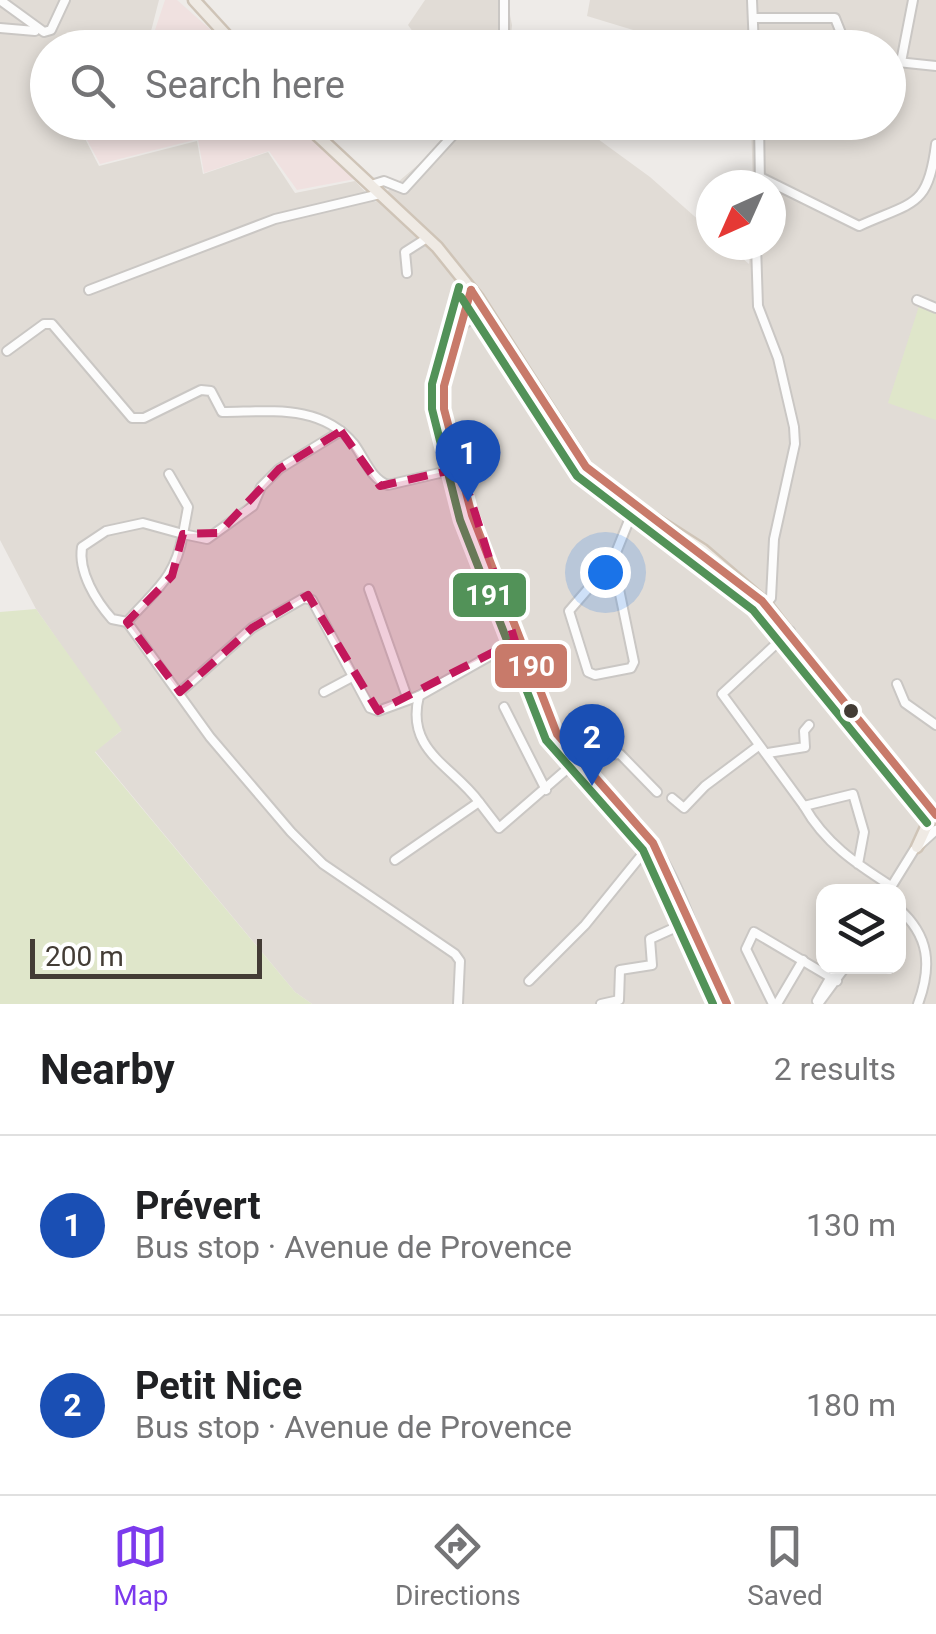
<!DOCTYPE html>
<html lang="en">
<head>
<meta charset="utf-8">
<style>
  :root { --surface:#fff; --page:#f6f6f6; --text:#202124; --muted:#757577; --line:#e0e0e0; --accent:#7c3aed }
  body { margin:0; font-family:Roboto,sans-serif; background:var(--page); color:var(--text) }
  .controls { position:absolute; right:30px; bottom:30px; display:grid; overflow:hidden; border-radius:20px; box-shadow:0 5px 15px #0003 }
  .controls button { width:90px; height:90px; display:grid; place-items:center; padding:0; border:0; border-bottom:2px solid var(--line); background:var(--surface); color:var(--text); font:50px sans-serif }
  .compass { position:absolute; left:696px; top:170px; width:90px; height:90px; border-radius:50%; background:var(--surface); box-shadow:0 5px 15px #0003; rotate:225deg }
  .scale { position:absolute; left:30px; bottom:25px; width:232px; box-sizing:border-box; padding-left:10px; border:5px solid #433c35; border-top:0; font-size:28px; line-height:35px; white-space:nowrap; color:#433c35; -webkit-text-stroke:8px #fff; paint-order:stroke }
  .you { position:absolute; left:605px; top:572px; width:35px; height:35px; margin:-25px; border:8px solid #fff; border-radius:50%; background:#1a73e8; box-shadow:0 0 0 15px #1a73e833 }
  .badge { display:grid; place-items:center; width:65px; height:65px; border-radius:50%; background:var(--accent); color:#fff; font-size:32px; font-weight:700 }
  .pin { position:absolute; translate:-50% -82px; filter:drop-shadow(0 2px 5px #0008) }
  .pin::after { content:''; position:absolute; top:52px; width:35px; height:30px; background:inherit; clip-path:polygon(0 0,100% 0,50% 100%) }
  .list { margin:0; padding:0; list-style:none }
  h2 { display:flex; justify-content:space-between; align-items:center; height:130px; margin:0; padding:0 40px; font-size:42px }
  h2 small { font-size:32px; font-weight:400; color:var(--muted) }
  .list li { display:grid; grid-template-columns:65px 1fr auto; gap:30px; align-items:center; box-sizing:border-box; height:180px; padding:0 40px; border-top:2px solid var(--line) }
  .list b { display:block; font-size:38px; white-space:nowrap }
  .list p { margin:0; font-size:32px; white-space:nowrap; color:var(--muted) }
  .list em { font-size:32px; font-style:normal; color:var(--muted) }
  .icon { flex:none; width:55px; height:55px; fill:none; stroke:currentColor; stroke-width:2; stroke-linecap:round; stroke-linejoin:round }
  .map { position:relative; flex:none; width:936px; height:1004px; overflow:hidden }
  .search { position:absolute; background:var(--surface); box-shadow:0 5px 15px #0003; left:30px; right:30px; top:30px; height:110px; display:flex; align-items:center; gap:25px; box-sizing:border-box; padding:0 35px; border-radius:55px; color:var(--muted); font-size:38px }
  .sheet { height:490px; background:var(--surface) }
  nav { display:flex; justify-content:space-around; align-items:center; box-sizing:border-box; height:140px; border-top:2px solid var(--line); background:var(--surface); font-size:28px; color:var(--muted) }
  nav a { display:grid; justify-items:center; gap:5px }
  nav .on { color:var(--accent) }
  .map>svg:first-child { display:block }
</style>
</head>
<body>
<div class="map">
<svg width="936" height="1004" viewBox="0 0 936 1004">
  <rect width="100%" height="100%" fill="#eeebe8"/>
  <g fill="#e1dcd6" fill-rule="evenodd">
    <path d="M0 0H159L147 47 48 48V122L77 123 99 166 197 141 203 174 268 152 295 193 355 181 375 202 466 123H576L650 177 711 231V245H727L749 264 751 245H771V185H753L751 123 888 122V48L666 47V40L587 16 590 0H936V1004H312L295 992 95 751 121 731 36 609 0 540ZM824 892H898V966H824Z"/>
    <path d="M425 0H507L512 25 510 48 440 47 416 36 408 25Z"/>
  </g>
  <g fill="#f0e1e0">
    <path d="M165 0H177L230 47 149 48Z"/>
    <path d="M78 123H293L355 179 297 190 269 151 204 173 198 139 100 164Z"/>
  </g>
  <g fill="#dfe6ca">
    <path d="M919 306 936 312V420L888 403Z"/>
    <path d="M36 609 122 730 95 752 295 992 312 1004H0V612Z"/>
  </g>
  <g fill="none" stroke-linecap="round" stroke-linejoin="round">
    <defs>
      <g id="minor">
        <path d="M0 0 44 32 51 30 65 0"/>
        <path d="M504 0V48"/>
        <path d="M752 0 754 48"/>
        <path d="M753 18H835L847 48"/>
        <path d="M0 28 35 31"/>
        <path d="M888 61 936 66"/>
        <path d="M901 62 913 0"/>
        <path d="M759 122 760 185"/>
        <path d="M760 177 859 226C914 201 928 208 936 144"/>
        <path d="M371 185 384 181 404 189 465 122"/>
        <path d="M756 245 758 306 778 358 794 427 795 444 774 539 771 598 766 604"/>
        <path d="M407 273 405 252 427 238"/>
        <path d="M89 290 275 219 380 194"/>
        <path d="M471 290 444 386V409L472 515 557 734C580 770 613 793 640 826 673 866 692 924 710 973"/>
        <path d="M917 300 936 308"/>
        <path d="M464 324 485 309"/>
        <path d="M7 351 44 324H52L132 418H144L201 390 211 391 222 412C269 412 320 403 354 444 365 459 371 479 388 485L461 468"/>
        <path d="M169 474 188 507 183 534 207 539 253 506 261 487 279 469 341 431"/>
        <path d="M143 523 183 534C175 579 156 589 127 622L112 619C96 601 78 572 82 547L106 531Z"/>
        <path d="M613 560 634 662 631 668 595 675 588 672 569 611 613 560 634 508"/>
        <path d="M369 589 407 697"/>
        <path d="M127 622 210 737 291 832 323 864 455 954 460 961 458 1004"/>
        <path d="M790 631 722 694 804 806"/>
        <path d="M897 684 905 703 936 725"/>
        <path d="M180 692 252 628 304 598 312 600 370 708 378 711 419 696 518 640"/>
        <path d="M324 692 354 676"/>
        <path d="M419 696C405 751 453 766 479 802"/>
        <path d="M504 707 546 790"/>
        <path d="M768 753 805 747 804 731 809 725"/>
        <path d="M576 771 617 807 648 847 698 951"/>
        <path d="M672 798 684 808 705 786 757 747"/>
        <path d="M395 860 479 802 499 828 581 757 620 754 657 792"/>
        <path d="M858 864 864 832 853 794 804 806C825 843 855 863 891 886"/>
        <path d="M888 892 914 850 936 830"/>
        <path d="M898 908C930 936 932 966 918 1004"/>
        <path d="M710 972 727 1004"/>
        <path d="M529 981 585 925 649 846"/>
        <path d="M817 1001 837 966"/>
        <path d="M601 1004 619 1000 620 970 652 965 650 939 672 929 681 917"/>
        <path d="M773 1004 746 949 754 932 837 981"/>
        <path d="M777 1004 803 960"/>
        <path d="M818 1004 846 966"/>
      </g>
      <g id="major">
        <path d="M194 0 238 48"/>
        <path d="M303 122 437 247 478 298 586 467 611 491 703 550 766 604 889 763 936 815"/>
        <path d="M917 847 933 812"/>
      </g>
    </defs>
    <use href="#minor" stroke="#cac7c4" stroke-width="12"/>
    <use href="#major" stroke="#cfc4b7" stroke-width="15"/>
    <use href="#minor" stroke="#fcfcfc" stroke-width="8"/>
    <use href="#major" stroke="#efeae4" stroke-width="10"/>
    <defs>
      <g id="bus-1">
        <path d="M471 290 444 386V409L472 515 557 734 653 843 727 1004"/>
        <path d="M471 290 586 467 762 601 936 815"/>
      </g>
      <g id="bus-2">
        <path d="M459 287 432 384V409L460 520 546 740 643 850 713 1004"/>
        <path d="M461 297 577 476 753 610 927 823"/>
      </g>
    </defs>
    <use href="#bus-1" stroke="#fff" stroke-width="15"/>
    <use href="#bus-2" stroke="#fff" stroke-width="15"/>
    <use href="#bus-1" stroke="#c87a6a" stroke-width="8"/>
    <use href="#bus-2" stroke="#529258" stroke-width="8"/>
  </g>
  <path fill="#c2185b" fill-opacity="0.2" stroke="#c2185b" stroke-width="8" stroke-dasharray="20 12" stroke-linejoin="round" d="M341 431 380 486 461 468 515 641 378 711 308 595 252 628 180 692 127 622 172 576 183 534 219 533 279 469Z"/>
  <circle fill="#433c35" stroke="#fff" stroke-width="4" cx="851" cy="711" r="9"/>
  <g stroke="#fff" stroke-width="4">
    <rect x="451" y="571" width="77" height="48" rx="10" fill="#529258"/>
    <rect x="493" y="642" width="76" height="48" rx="10" fill="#c87a6a"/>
  </g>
  <g font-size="28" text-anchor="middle" font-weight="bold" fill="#fff">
    <text x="489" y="605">191</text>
    <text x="531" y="676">190</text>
  </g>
</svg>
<div class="controls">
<button><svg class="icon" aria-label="layers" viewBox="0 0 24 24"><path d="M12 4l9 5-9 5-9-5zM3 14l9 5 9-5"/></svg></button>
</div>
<svg class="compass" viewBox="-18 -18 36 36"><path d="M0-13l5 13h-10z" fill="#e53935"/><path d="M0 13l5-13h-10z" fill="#757577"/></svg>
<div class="scale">200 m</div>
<div class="you"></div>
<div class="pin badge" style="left:468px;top:502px;background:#1a4fb4">1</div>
<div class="pin badge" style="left:592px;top:786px;background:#1a4fb4">2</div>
<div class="search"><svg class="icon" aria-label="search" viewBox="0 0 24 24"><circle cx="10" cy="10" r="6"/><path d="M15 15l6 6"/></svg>Search here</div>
</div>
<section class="sheet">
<h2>Nearby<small>2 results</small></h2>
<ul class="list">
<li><span class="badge" style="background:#1a4fb4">1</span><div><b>Prévert</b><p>Bus stop · Avenue de Provence</p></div><em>130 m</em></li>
<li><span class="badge" style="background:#1a4fb4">2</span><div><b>Petit Nice</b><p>Bus stop · Avenue de Provence</p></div><em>180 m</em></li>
</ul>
</section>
<nav>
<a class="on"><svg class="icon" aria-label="map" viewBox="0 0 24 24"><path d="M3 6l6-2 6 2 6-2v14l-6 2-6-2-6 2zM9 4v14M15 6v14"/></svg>Map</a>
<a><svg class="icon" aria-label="directions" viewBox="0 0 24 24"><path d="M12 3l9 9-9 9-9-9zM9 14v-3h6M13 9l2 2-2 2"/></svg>Directions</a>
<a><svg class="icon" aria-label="saved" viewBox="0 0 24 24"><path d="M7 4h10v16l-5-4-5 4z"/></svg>Saved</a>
</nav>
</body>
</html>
